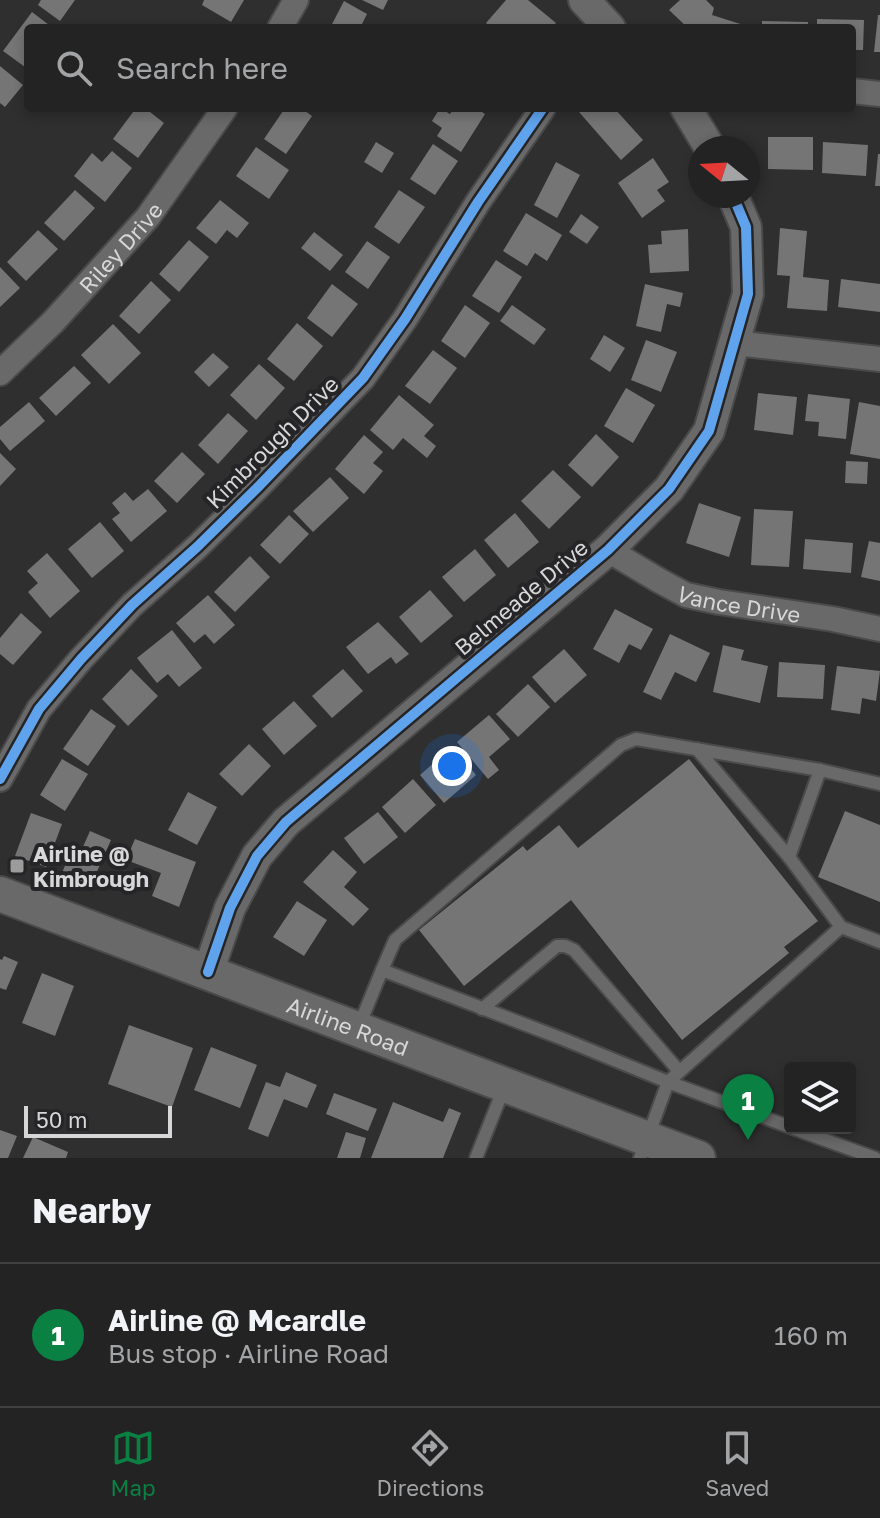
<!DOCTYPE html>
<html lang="en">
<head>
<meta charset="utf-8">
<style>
  :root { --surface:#232324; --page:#2b2b2c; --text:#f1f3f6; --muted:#a3a4a6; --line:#404041; --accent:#0b8043 }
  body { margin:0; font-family:"Golos Text",sans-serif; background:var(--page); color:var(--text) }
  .controls { position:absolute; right:24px; bottom:24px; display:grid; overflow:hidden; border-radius:8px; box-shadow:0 4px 12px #0003 }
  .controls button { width:72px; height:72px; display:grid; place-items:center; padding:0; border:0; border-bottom:2px solid var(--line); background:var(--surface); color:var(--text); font:40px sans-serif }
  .compass { position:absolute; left:688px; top:136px; width:72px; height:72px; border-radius:50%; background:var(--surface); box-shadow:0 4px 12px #0003; rotate:288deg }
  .scale { position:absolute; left:24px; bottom:20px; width:148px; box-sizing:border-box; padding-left:8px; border:4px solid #d7d6d8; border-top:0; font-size:22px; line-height:28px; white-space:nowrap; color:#d7d6d8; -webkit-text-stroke:6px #252427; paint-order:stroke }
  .you { position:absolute; left:452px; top:766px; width:28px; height:28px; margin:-20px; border:6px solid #fff; border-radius:50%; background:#1a73e8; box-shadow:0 0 0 12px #1a73e833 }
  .badge { display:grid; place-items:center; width:52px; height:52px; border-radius:50%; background:var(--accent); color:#fff; font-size:26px; font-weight:700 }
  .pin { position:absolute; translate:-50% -66px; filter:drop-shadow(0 2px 4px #0008) }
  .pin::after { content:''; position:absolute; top:42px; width:28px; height:24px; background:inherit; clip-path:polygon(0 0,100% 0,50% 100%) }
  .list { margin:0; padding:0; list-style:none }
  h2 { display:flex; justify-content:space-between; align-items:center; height:104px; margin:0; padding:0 32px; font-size:34px }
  h2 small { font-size:26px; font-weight:400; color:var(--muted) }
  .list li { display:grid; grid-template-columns:52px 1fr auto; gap:24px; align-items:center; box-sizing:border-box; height:144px; padding:0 32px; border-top:2px solid var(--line) }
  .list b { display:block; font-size:30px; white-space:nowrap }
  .list p { margin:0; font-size:26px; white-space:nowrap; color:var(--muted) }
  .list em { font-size:26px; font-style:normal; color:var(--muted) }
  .icon { flex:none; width:44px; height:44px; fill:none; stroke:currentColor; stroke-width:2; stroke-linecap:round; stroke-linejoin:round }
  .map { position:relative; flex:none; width:880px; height:1158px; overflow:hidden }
  .search { position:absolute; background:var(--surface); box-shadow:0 4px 12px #0003; left:24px; right:24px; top:24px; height:88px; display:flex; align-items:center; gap:20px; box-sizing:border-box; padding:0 28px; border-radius:8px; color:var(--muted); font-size:30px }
  .sheet { height:248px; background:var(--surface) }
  nav { display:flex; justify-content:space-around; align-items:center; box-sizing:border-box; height:112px; border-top:2px solid var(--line); background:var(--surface); font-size:22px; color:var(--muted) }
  nav a { display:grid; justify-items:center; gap:4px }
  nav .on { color:var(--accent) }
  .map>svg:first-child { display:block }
</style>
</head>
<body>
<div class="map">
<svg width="880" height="1158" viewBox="0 0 880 1158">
  <rect width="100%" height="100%" fill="#2f2f30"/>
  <g fill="#757576">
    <path d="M41 0H75L60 21 38 5Z"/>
    <path d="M204 0H244L231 22 202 5Z"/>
    <path d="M362 0H388L383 10Z"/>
    <path d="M506 0H528L556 23 551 28H492L486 23Z"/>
    <path d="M680 0H706L714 8 712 15 753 28H688L669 10Z"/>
    <path d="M344 1 367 14 360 28H330Z"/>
    <path d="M32 12 53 28H28V63L25 67 3 51Z"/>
    <path d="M878 15H880V52H874Z"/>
    <path d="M817 19 864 20 863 50H852V28H817Z"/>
    <path d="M762 21 808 22V28H762Z"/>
    <path d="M0 66 23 85 5 107 0 103Z"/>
    <path d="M136 108H145L164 123 138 158 113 139Z"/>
    <path d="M285 108H301L312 116 286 154 264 139Z"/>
    <path d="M440 108 450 114 454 108H476L485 114 461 152 437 136 442 128 432 121Z"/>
    <path d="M583 108H614L643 140 621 160 579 112Z"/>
    <path d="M768 137H813V170L768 169Z"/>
    <path d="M376 142 394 153 382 173 364 162Z"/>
    <path d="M823 142 868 145 866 176 822 173Z"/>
    <path d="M433 144 458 161 435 195 410 179Z"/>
    <path d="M256 147 289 170 269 199 236 176Z"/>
    <path d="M112 151 132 168 105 202 74 176 92 153 102 162Z"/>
    <path d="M878 154H880V186H875Z"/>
    <path d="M653 158 669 182 657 190 665 201 642 218 618 183Z"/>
    <path d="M556 162 580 175 557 218 534 205Z"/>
    <path d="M75 190 95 208 64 241 44 223Z"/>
    <path d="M399 190 425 207 399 244 374 227Z"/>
    <path d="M220 200 249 223 237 238 227 230 216 244 196 228Z"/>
    <path d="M526 213 562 235 547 261 535 253 527 266 503 251Z"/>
    <path d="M581 214 599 227 587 244 569 232Z"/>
    <path d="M780 228 807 231 803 277 829 280 827 311 787 308 790 276 777 275Z"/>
    <path d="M688 229 689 271 650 273 648 245 662 244 661 231Z"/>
    <path d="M38 230 58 249 26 281 7 262Z"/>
    <path d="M314 232 343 255 330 271 301 248Z"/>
    <path d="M189 240 209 257 179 292 159 274Z"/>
    <path d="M367 241 390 257 368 289 345 272Z"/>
    <path d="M496 260 522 277 499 313 472 296Z"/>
    <path d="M0 267 20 288 0 307Z"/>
    <path d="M841 279 880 284V312L838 307Z"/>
    <path d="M151 281 171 300 139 334 119 316Z"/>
    <path d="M332 284 358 304 332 337 307 318Z"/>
    <path d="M645 284 683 293 680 307 667 304 661 332 636 326Z"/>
    <path d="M465 305 490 323 465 358 441 341Z"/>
    <path d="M512 305 546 329 534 345 500 321Z"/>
    <path d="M297 323 323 346 294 381 267 359Z"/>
    <path d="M113 324 141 353 109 384 81 355Z"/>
    <path d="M604 335 625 348 610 372 590 359Z"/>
    <path d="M646 340 677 352 661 392 631 380Z"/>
    <path d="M433 350 457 368 430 404 405 386Z"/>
    <path d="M213 353 229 367 209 387 194 372Z"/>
    <path d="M259 364 285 388 256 420 230 395Z"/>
    <path d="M74 366 91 383 56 416 39 398Z"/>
    <path d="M626 388 655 405 633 443 604 426Z"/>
    <path d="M758 393 797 397 793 435 754 430Z"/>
    <path d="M808 394 850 399 846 439 818 436 819 422 805 421Z"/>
    <path d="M399 395 434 425 424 436 436 446 427 458 403 438 393 450 370 430Z"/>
    <path d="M29 402 45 421 10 451 0 439V427Z"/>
    <path d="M859 402 880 406V459L850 454Z"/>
    <path d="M228 413 248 431 218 464 198 445Z"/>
    <path d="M596 434 619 457 592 487 568 465Z"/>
    <path d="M364 435 383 452 373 463 383 471 364 494 335 469Z"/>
    <path d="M182 452 205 474 177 503 154 481Z"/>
    <path d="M0 453 16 469 0 486Z"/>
    <path d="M846 461 868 462 867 484 845 483Z"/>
    <path d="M553 470 581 497 549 529 521 501Z"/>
    <path d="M330 477 349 498 313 532 293 511Z"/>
    <path d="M148 489 167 511 131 542 112 519 120 513 112 503 125 492 133 501Z"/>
    <path d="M699 503 741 517 729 557 686 543Z"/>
    <path d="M754 509 793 511 789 567 751 565Z"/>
    <path d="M515 513 539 542 508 568 484 540Z"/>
    <path d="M289 515 309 534 280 564 260 545Z"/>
    <path d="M100 522 124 551 92 578 68 549Z"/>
    <path d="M805 539 853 543 851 573 803 569Z"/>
    <path d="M869 541 880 543V581L861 577Z"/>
    <path d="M475 549 496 575 464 602 442 577Z"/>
    <path d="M47 553 80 591 50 618 28 592 38 583 27 571Z"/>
    <path d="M250 556 270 577 235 612 214 592Z"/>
    <path d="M430 590 453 616 421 643 399 617Z"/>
    <path d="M208 595 235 625 214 644 205 634 194 643 176 623Z"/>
    <path d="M615 609 653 629 641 650 629 644 619 663 593 649Z"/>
    <path d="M21 613 42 632 13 665 0 654V638Z"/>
    <path d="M378 622 409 654 396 664 391 657 368 674 346 647Z"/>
    <path d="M172 630 202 668 179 687 168 674 157 683 137 658Z"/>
    <path d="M670 634 710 653 696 682 675 672 661 700 643 692Z"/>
    <path d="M723 645 744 650 741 660 768 666 760 703 713 692Z"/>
    <path d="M564 649 587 675 555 703 532 677Z"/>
    <path d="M779 662 825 665 823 699 777 697Z"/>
    <path d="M837 666 880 671 876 701 862 698 860 714 831 710Z"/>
    <path d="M131 669 158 696 128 726 102 699Z"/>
    <path d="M343 669 363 691 332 718 312 696Z"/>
    <path d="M528 684 550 707 518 737 496 714Z"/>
    <path d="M294 701 317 726 284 755 262 729Z"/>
    <path d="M91 709 116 726 88 766 63 749Z"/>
    <path d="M489 715 510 739 489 757 499 770 488 779 457 742Z"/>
    <path d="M249 744 271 766 242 796 219 774Z"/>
    <path d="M452 747 476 775 444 803 420 775Z"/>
    <path d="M62 759 88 774 65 811 40 795Z"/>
    <path d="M689 759 818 921 784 947 789 953 682 1040 571 900 464 986 419 930 523 846 527 851 559 825 578 848Z"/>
    <path d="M413 779 436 805 405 833 382 807Z"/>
    <path d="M188 792 217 807 197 845 168 830Z"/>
    <path d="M845 811 880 825V902L818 877Z"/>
    <path d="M378 812 398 837 364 864 344 838Z"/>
    <path d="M31 813 62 824 46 867 15 856Z"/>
    <path d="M90 831 111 840 91 885 62 873 73 846 82 849Z"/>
    <path d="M135 839 196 862 179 907 152 896 161 873 126 860Z"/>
    <path d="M333 850 357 872 344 887 369 909 353 926 303 882Z"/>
    <path d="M297 901 327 920 304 956 273 937Z"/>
    <path d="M4 956 18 962 6 990 0 988V959L2 960Z"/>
    <path d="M42 973 74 986 55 1036 22 1023Z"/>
    <path d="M129 1025 193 1048 172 1107 108 1084Z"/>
    <path d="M211 1047 257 1065 240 1108 194 1090Z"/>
    <path d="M286 1072 317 1085 307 1108 284 1099 268 1137 248 1129 266 1082 280 1087Z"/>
    <path d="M334 1093 377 1109 368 1131 326 1114Z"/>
    <path d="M393 1102 443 1122 449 1108 461 1113 443 1158H371Z"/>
    <path d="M0 1130 17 1136 8 1158H0Z"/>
    <path d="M346 1132 366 1138 360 1158H337Z"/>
    <path d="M33 1137 68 1152 66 1158H23Z"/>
  </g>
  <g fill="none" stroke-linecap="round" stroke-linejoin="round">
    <defs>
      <g id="service">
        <path d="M697 749 789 857 841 927 880 942"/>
        <path d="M789 857 820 770"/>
        <path d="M382 970 395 940 621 745 636 739 820 770 880 784"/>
        <path d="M482 1009 557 946H565L574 950 679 1071"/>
        <path d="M359 1026 382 970 563 1039 668 1082 841 927"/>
        <path d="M792 1128 875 1158"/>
        <path d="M476 1158 504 1088"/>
        <path d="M640 1158 668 1082 790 1127"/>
      </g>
      <g id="minor">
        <path d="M280 28 296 0"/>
        <path d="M852 91 880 94"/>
        <path d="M735 343 880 359"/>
        <path id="s1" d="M0 373 53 322 148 217 225 108"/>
        <path id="s2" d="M608 550 660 581 686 595 719 602 833 619 880 629"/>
        <path d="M0 779 39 709 81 659 132 605 197 547 257 488 363 378 405 319 478 202 543 108"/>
      </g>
      <g id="tertiary">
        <path d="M584 0 610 28"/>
        <path d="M686 108 710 148"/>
        <path d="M208 972 230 908 257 856 286 822 608 550 669 489 709 431 748 294 746 227 733 196"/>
      </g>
      <g id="secondary">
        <path id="s3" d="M0 894 698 1158"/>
      </g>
    </defs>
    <use href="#service" stroke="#4a4a4b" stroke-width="16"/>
    <use href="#minor" stroke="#4a4a4b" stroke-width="28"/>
    <use href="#tertiary" stroke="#4a4a4b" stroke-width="34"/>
    <use href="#secondary" stroke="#4a4a4b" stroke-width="38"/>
    <use href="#service" stroke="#696969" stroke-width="12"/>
    <use href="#minor" stroke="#696969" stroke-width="24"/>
    <use href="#tertiary" stroke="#696969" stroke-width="30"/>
    <use href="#secondary" stroke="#696969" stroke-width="34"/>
    <defs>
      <g id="cycleway">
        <path d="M0 779 39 709 81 659 132 605 197 547 257 488 363 378 405 319 478 202 543 108"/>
        <path d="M208 972 230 908 257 856 286 822 608 550 669 489 709 431 748 294 746 227 733 196"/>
      </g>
    </defs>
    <use href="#cycleway" stroke="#252427" stroke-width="15"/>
    <use href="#cycleway" stroke="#60a3ed" stroke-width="10"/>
  </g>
  <rect fill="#9c9c9d" stroke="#252427" stroke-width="3" x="9" y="858" width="16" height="16" rx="4"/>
  <g text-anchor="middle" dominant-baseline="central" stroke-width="8" stroke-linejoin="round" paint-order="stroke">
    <g font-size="22" fill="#d7d6d8" stroke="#252427">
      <text stroke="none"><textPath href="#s1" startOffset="174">Riley Drive</textPath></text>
      <text transform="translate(272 442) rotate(-45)">Kimbrough Drive</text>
      <text transform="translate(521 597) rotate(-40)">Belmeade Drive</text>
      <text stroke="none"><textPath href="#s2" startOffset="144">Vance Drive</textPath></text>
      <text stroke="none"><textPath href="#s3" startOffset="372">Airline Road</textPath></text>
    </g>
    <g font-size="22" font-weight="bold" fill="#d7d6d8" stroke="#252427" text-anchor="start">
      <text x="33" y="853">Airline @<tspan x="33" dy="25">Kimbrough</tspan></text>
    </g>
  </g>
</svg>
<div class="controls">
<button><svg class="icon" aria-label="layers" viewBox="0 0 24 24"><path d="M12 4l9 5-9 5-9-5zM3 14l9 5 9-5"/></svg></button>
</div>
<svg class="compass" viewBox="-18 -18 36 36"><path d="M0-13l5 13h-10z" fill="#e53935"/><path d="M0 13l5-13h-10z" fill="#a3a4a6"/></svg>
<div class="scale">50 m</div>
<div class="you"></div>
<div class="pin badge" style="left:748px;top:1140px">1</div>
<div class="search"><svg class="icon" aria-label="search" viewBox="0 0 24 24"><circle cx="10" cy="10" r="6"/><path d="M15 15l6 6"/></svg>Search here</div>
</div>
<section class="sheet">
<h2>Nearby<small></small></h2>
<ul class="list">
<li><span class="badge">1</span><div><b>Airline @ Mcardle</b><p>Bus stop · Airline Road</p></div><em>160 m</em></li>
</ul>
</section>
<nav>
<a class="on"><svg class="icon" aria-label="map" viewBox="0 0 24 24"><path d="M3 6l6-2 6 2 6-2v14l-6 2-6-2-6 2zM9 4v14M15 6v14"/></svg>Map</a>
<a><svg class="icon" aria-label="directions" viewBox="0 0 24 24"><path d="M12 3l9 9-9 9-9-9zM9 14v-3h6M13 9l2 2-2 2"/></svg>Directions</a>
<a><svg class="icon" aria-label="saved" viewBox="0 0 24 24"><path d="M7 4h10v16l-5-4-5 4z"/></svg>Saved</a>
</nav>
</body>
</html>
